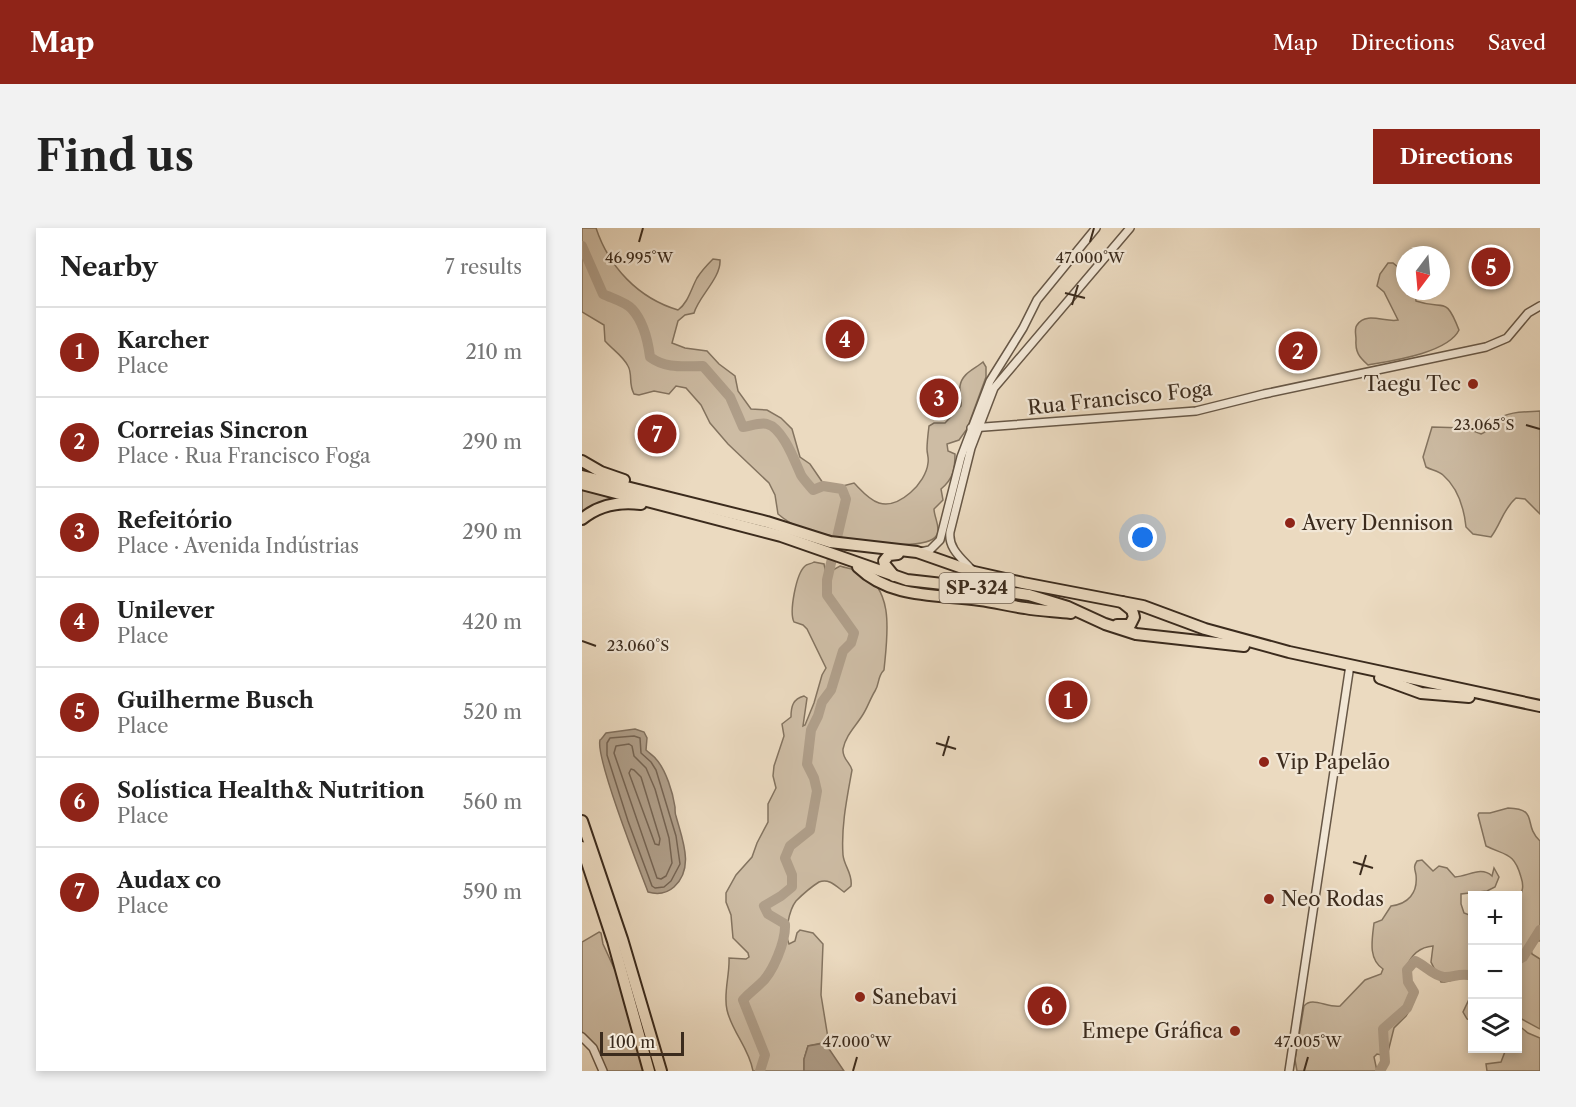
<!DOCTYPE html>
<html lang="en">
<head>
<meta charset="utf-8">
<style>
  :root { --surface:#fff; --page:#f2f2f2; --text:#222; --muted:#767676; --line:#e0e0e0; --accent:#8f2418 }
  body { margin:0; font-family:"Libre Caslon Text",serif; background:var(--page); color:var(--text) }
  .controls { position:absolute; right:18px; bottom:18px; display:grid; overflow:hidden; border-radius:0px; box-shadow:0 3px 9px #0003 }
  .controls button { width:54px; height:54px; display:grid; place-items:center; padding:0; border:0; border-bottom:2px solid var(--line); background:var(--surface); color:var(--text); font:30px sans-serif }
  .compass { position:absolute; left:814px; top:18px; width:54px; height:54px; border-radius:50%; background:var(--surface); box-shadow:0 3px 9px #0003; rotate:196deg }
  .scale { position:absolute; left:18px; bottom:15px; width:84px; box-sizing:border-box; padding-left:6px; border:3px solid #3b2b1d; border-top:0; font-size:16px; line-height:21px; white-space:nowrap; color:#3b2b1d; -webkit-text-stroke:4px #f2e7d6; paint-order:stroke }
  .you { position:absolute; left:561px; top:310px; width:21px; height:21px; margin:-15px; border:4px solid #fff; border-radius:50%; background:#1a73e8; box-shadow:0 0 0 9px #1a73e833 }
  .badge { display:grid; place-items:center; width:39px; height:39px; border-radius:50%; background:var(--accent); color:#fff; font-size:20px; font-weight:700 }
  .pin { position:absolute; translate:-50% -50%; border:3px solid #fff; box-shadow:0 2px 6px #0006 }
  .list { margin:0; padding:0; list-style:none }
  h2 { display:flex; justify-content:space-between; align-items:center; height:78px; margin:0; padding:0 24px; font-size:26px }
  h2 small { font-size:20px; font-weight:400; color:var(--muted) }
  .list li { display:grid; grid-template-columns:39px 1fr auto; gap:18px; align-items:center; box-sizing:border-box; height:90px; padding:0 24px; border-top:2px solid var(--line) }
  .list b { display:block; font-size:22px; white-space:nowrap }
  .list p { margin:0; font-size:20px; white-space:nowrap; color:var(--muted) }
  .list em { font-size:20px; font-style:normal; color:var(--muted) }
  .icon { flex:none; width:33px; height:33px; fill:none; stroke:currentColor; stroke-width:2; stroke-linecap:round; stroke-linejoin:round }
  .map { position:relative; flex:none; width:958px; height:843px; overflow:hidden; border-radius:0px }
  header { display:flex; align-items:center; gap:36px; box-sizing:border-box; height:84px; padding:0 30px; background:var(--accent); color:#fff }
  header strong { font-size:28px }
  nav { display:flex; gap:33px; margin-inline-start:auto; font-size:21px }
  .intro { display:flex; align-items:center; justify-content:space-between; box-sizing:border-box; height:144px; padding:0 36px }
  h1 { margin:0; font-size:42px }
  .button { padding:15px 27px; border-radius:0px; background:var(--accent); color:#fff; font-size:21px; font-weight:700 }
  main { display:flex; gap:36px; padding:0 36px }
  aside { flex:1; background:var(--surface); border-radius:0px; box-shadow:0 3px 9px #0003 }
  .map>svg:first-child { display:block }
</style>
</head>
<body>
<header>
<strong>Map</strong>
<nav><a>Map</a><a>Directions</a><a>Saved</a></nav>
</header>
<div class="intro"><h1>Find us</h1><a class="button">Directions</a></div>
<main>
<aside>
<h2>Nearby<small>7 results</small></h2>
<ul class="list">
<li><span class="badge">1</span><div><b>Karcher</b><p>Place</p></div><em>210 m</em></li>
<li><span class="badge">2</span><div><b>Correias Sincron</b><p>Place · Rua Francisco Foga</p></div><em>290 m</em></li>
<li><span class="badge">3</span><div><b>Refeitório</b><p>Place · Avenida Indústrias</p></div><em>290 m</em></li>
<li><span class="badge">4</span><div><b>Unilever</b><p>Place</p></div><em>420 m</em></li>
<li><span class="badge">5</span><div><b>Guilherme Busch</b><p>Place</p></div><em>520 m</em></li>
<li><span class="badge">6</span><div><b>Solística Health&amp; Nutrition</b><p>Place</p></div><em>560 m</em></li>
<li><span class="badge">7</span><div><b>Audax co</b><p>Place</p></div><em>590 m</em></li>
</ul>
</aside>
<div class="map">
<svg width="958" height="843" viewBox="0 0 958 843">
  <rect width="100%" height="100%" fill="#ebdac0"/>
  <filter id="stains"><feTurbulence type="fractalNoise" baseFrequency=".00333" numOctaves="4"/><feColorMatrix values="0 0 0 0 .2 0 0 0 0 .09 0 0 0 0 .02 0 0 0 .5 -.17"/></filter>
  <radialGradient id="worn" r=".72"><stop offset=".6" stop-color="#630" stop-opacity="0"/><stop offset="1" stop-color="#630" stop-opacity=".3"/></radialGradient>
  <g fill="#cdbca4" stroke="#847460" stroke-width="1.5">
    <path d="M0 0H14C27 39 56 70 96 82 106 75 109 61 115 50 120 42 125 37 131 31L138 32C139 50 117 68 112 85L103 87 96 93 90 115 103 120 125 123 137 136 153 148 156 163 169 181 185 182 199 190 210 201 218 229 228 236 241 255 257 259 272 255C279 262 287 272 297 275 317 281 344 255 346 235 347 230 345 226 345 221 345 214 346 206 347 198L352 195H363L379 178C380 171 377 164 378 158 380 145 393 141 401 134L404 139V149L385 201 377 212 365 216 366 223 373 226C373 242 371 251 359 261L361 272 352 281C352 289 359 300 355 307 342 328 241 308 220 300 211 297 203 292 196 286L193 267 187 255 146 216 128 195 119 177 104 160 94 158 87 166 72 163 57 167 52 166C46 155 51 147 46 138 41 128 31 122 23 113L22 97 0 84Z"/>
    <path d="M806 35H811L823 45V63H833L834 73C863 83 863 66 877 102 866 125 809 133 786 137 777 129 773 124 774 111 774 107 772 101 775 97 784 83 804 95 816 92L802 64 795 58 798 46Z"/>
    <path d="M958 183V286L943 271 934 270C921 281 919 296 909 309L891 306 884 299C882 280 876 260 861 247 857 243 849 242 844 239L841 229 850 199 884 200 899 206C907 203 908 197 914 192 926 183 944 184 958 183Z"/>
    <path d="M0 262 36 271 0 287Z"/>
    <path d="M232 334 242 336 245 350 249 343 258 338C264 340 271 341 277 343 314 361 305 409 302 442 295 449 298 455 293 463 288 471 285 481 280 488 273 499 264 507 261 521 260 531 268 534 270 542 265 570 259 598 261 627 262 638 271 646 269 658L262 664C254 658 247 650 237 654 229 659 221 666 214 673 207 682 202 706 207 716L213 713 215 705 218 702 231 705 241 716 239 767 246 810 245 814 226 818 222 831V843H171C167 820 150 804 145 782 141 766 148 746 147 730L164 731 167 729 166 725 151 710 149 687 144 674V665L154 647 170 629 175 615 186 594V576L194 560 191 548 192 538 202 508 200 496 209 489C209 478 211 471 222 468L225 470 221 498 223 497 232 475 240 447 244 440 225 401 221 397 212 394C207 384 214 346 223 338 225 336 229 336 232 334Z"/>
    <path d="M926 580C958 581 940 596 958 613V713L951 712 948 717 950 726 958 731V801L936 789V672C941 663 942 658 939 649 932 624 924 628 904 618L896 587 897 585H908Z"/>
    <path d="M840 632 851 643 857 638 865 640 873 649C887 648 899 638 910 648L912 640 917 649 913 659 905 663 879 666V676L882 685 890 688V793L885 791 881 784 889 767 887 750C877 746 869 755 859 754L849 734 851 718C837 719 829 727 824 740L832 770 830 778 824 788 812 800 805 828 795 826 792 829 795 843H715L713 832 722 778C730 768 745 780 758 778L783 752 799 746 801 741C786 731 790 712 792 695L800 692 809 678C826 676 836 665 834 647 833 641 831 639 835 633Z"/>
    <path d="M17 704 19 705 21 716 32 740 35 743 66 843H19L0 803V714Z"/>
    <path d="M936 797 946 805 958 810V843H905L904 836 919 834 924 821 936 820Z"/>
  </g>
  <g fill="#af9e89" stroke="#81705e" stroke-width="1.5">
    <path d="M53 501 62 504 65 510 64 522C67 525 72 528 74 531 84 542 91 565 93 579 93 581 93 586 94 588 100 611 113 640 92 659 84 666 76 667 66 664 57 640 13 530 18 512 19 512 23 506 24 505Z"/>
    <path d="M243 815 262 843H222V831L226 818Z"/>
  </g>
  <g fill="none" stroke-linecap="round" stroke-linejoin="round">
    <g stroke="#756453" stroke-width="1.5">
      <path d="M52 508 58 510 59 525 69 534 74 542 94 608 98 636 89 653 82 659 73 660 70 658 46 593 25 527V515L28 510Z"/>
      <path d="M47 516 50 518 52 528 64 540 73 561 87 610 90 635 84 648 79 651 75 650 32 525 34 518Z"/>
      <path d="M49 541 52 542 59 549 78 611 77 617 73 616 47 545Z"/>
    </g>
    <g stroke="#af9e89" stroke-width="10">
      <path d="M0 18 21 66C29 70 44 74 50 81 61 93 66 113 68 129 84 141 102 138 121 138L148 169 161 199C168 198 179 194 185 196 201 200 213 234 219 247 222 252 227 257 231 262L241 258 260 261 264 271 245 352V367L272 405 269 415 261 423 249 462 240 474 236 488 229 502 225 536 232 550 235 563 228 602 208 618 203 630 210 647V659L199 668 182 678 186 686 203 696C204 713 191 745 178 756 172 762 167 765 161 772L183 827 178 843"/>
      <path d="M936 732 941 729 958 702"/>
      <path d="M798 843 803 834 801 801 825 780 832 764 826 754 825 742 833 733C843 737 851 748 862 749 872 750 877 744 891 748"/>
    </g>
    <defs>
      <g id="minor">
        <path d="M389 200 614 183 682 166 904 119 925 110 946 85 958 78"/>
        <path d="M338 324 348 322 358 312 379 229 408 153 441 100 455 72 514 0"/>
        <path d="M389 341C379 330 366 320 368 304L389 220 412 160 548 0"/>
        <path d="M0 809 11 820 21 843"/>
        <path d="M707 843 768 437"/>
      </g>
      <g id="highway">
        <path d="M0 233 19 244 42 252"/>
        <path d="M0 248 185 294 248 314 335 324 392 344 441 355 561 378 623 401 707 424 958 478"/>
        <path d="M0 256 199 308 325 352 405 361 447 367 486 379 523 396 554 406 662 418"/>
        <path d="M0 291C17 277 36 273 59 276"/>
        <path d="M276 339C309 371 355 366 398 372 413 374 428 378 443 380 458 383 474 383 489 385"/>
        <path d="M312 348 303 337 302 333 307 327 316 326"/>
        <path d="M535 397H548L552 389 550 382 540 374"/>
        <path d="M798 450 839 465 887 469"/>
        <path d="M0 593 40 711 79 843"/>
        <path d="M0 619 31 713 67 843"/>
      </g>
    </defs>
    <use href="#minor" stroke="#675746" stroke-width="10"/>
    <use href="#highway" stroke="#3b2b1d" stroke-width="14"/>
    <use href="#minor" stroke="#f2e7d6" stroke-width="7"/>
    <use href="#highway" stroke="#ebdac0" stroke-width="10"/>
  </g>
  <path fill="none" stroke="#3b2b1d" stroke-width="2" d="M57 14 61 0M508 14 512 0M483 65 503 70M490 77 496 57M944 197 958 201M0 413 14 418M354 515 374 521M361 528 367 508M771 634 791 640M778 647 784 627M271 843 275 829M722 843 726 829"/>
  <g fill="#8f2418" stroke="#f2e7d6" stroke-width="2">
    <circle cx="891" cy="156" r="6"/>
    <circle cx="708" cy="295" r="6"/>
    <circle cx="682" cy="534" r="6"/>
    <circle cx="687" cy="671" r="6"/>
    <circle cx="278" cy="769" r="6"/>
    <circle cx="653" cy="803" r="6"/>
  </g>
  <g text-anchor="middle" dominant-baseline="central" stroke-width="4.5" stroke-linejoin="round" paint-order="stroke">
    <rect fill="#f2e7d6" stroke="#726354" stroke-width="1.5" x="357.5" y="345" width="75" height="30" rx="4.5"/>
    <g font-size="18" font-weight="bold" fill="#3b2b1d">
      <text x="395" y="360">SP-324</text>
    </g>
    <g font-size="20" fill="#3b2b1d" stroke="#f2e7d6" text-anchor="start">
      <text x="879" y="156" text-anchor="end">Taegu Tec</text>
      <text x="720" y="295">Avery Dennison</text>
      <text x="694" y="534">Vip Papelão</text>
      <text x="699" y="671">Neo Rodas</text>
      <text x="290" y="769">Sanebavi</text>
      <text x="641" y="803" text-anchor="end">Emepe Gráfica</text>
    </g>
    <g font-size="20" fill="#3b2b1d" stroke="#f2e7d6">
      <text transform="translate(538 170) rotate(-6)">Rua Francisco Foga</text>
    </g>
  </g>
  <g font-size="15" text-anchor="middle" fill="#3b2b1d" stroke="#f2e7d6" stroke-width="4.5" stroke-linejoin="round" paint-order="stroke">
    <text x="57" y="35">46.995°W</text>
    <text x="508" y="35">47.000°W</text>
    <text x="902" y="202">23.065°S</text>
    <text x="56" y="423">23.060°S</text>
    <text x="275" y="819">47.000°W</text>
    <text x="726" y="819">47.005°W</text>
  </g>
  <rect width="100%" height="100%" filter="url(#stains)"/>
  <rect width="100%" height="100%" fill="url(#worn)"/>
</svg>
<div class="controls">
<button>+</button>
<button>−</button>
<button><svg class="icon" aria-label="layers" viewBox="0 0 24 24"><path d="M12 4l9 5-9 5-9-5zM3 14l9 5 9-5"/></svg></button>
</div>
<svg class="compass" viewBox="-18 -18 36 36"><path d="M0-13l5 13h-10z" fill="#e53935"/><path d="M0 13l5-13h-10z" fill="#767676"/></svg>
<div class="scale">100 m</div>
<div class="you"></div>
<div class="pin badge" style="left:486px;top:472px">1</div>
<div class="pin badge" style="left:716px;top:123px">2</div>
<div class="pin badge" style="left:357px;top:170px">3</div>
<div class="pin badge" style="left:263px;top:111px">4</div>
<div class="pin badge" style="left:909px;top:39px">5</div>
<div class="pin badge" style="left:465px;top:778px">6</div>
<div class="pin badge" style="left:75px;top:206px">7</div>
</div>
</main>
</body>
</html>
